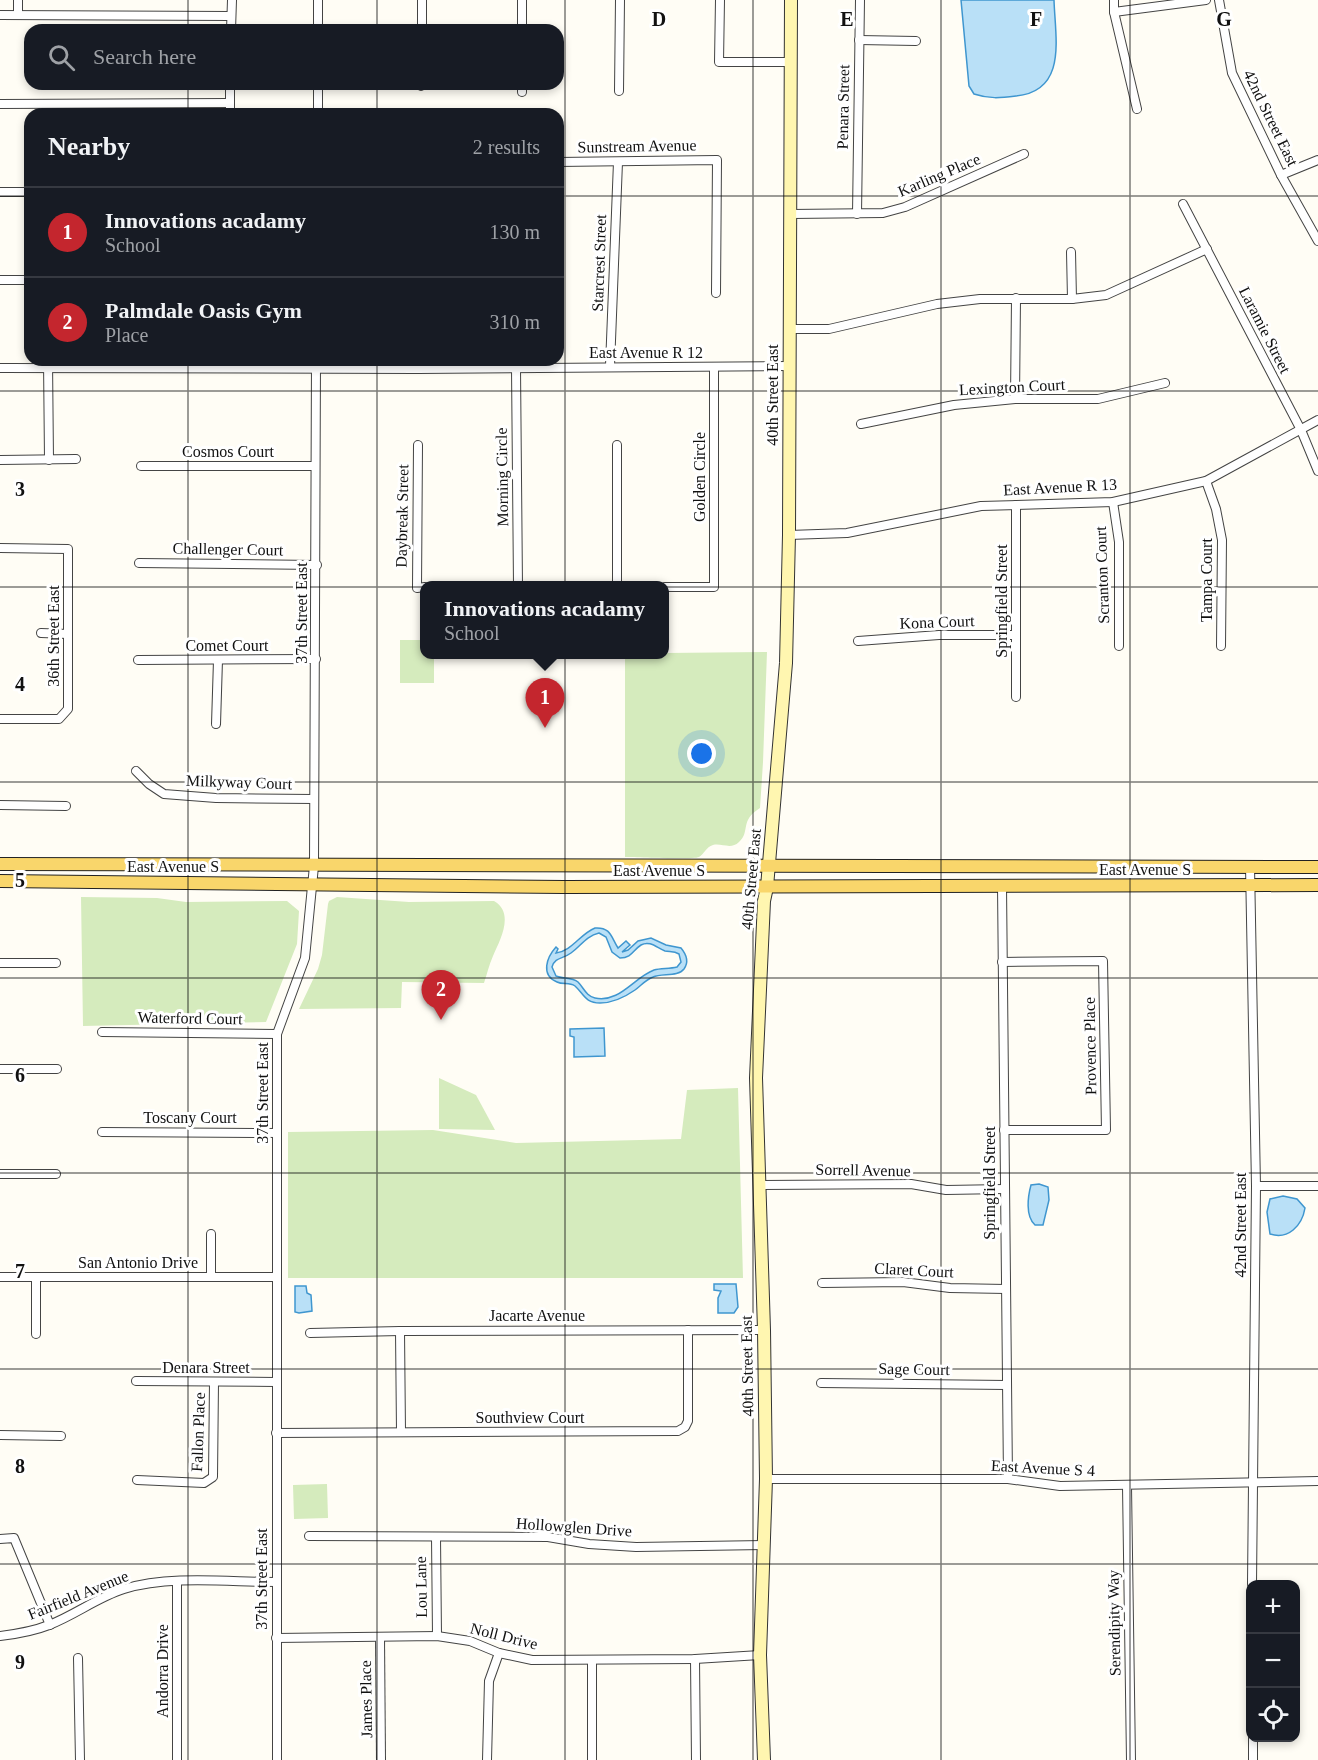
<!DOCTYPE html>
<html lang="en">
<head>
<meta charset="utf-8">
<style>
  :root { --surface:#171b24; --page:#20242c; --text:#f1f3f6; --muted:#9ea1a6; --line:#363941; --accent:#c4262e }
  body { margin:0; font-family:Georgia,serif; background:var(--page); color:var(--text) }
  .controls { position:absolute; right:18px; bottom:18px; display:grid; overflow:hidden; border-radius:12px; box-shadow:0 3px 9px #0003 }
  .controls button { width:54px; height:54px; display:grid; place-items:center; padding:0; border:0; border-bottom:2px solid var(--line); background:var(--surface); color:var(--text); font:30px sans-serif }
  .you { position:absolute; left:702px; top:754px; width:21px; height:21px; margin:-15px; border:4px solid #fff; border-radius:50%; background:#1a73e8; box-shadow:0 0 0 9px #1a73e833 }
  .badge { display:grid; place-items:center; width:39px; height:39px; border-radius:50%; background:var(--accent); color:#fff; font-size:20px; font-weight:700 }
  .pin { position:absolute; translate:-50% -50px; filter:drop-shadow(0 2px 3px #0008) }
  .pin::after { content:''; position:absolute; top:32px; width:21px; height:18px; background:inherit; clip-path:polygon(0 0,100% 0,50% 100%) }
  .popup { position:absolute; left:420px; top:581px; width:249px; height:78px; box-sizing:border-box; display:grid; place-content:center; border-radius:12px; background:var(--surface); filter:drop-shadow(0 2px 4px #0005); font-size:20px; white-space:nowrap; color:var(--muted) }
  .popup b { font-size:22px; color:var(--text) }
  .popup::after { content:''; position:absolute; left:50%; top:100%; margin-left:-12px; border:12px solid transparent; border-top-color:var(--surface) }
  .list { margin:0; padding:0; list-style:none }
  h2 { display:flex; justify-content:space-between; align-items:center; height:78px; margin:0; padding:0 24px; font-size:26px }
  h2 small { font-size:20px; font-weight:400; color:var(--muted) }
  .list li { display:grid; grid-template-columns:39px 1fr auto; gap:18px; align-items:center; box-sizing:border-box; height:90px; padding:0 24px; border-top:2px solid var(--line) }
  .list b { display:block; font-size:22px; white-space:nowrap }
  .list p { margin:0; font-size:20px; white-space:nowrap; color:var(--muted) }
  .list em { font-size:20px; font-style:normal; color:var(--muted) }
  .icon { flex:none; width:33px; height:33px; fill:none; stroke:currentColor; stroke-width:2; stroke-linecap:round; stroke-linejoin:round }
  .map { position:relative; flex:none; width:1318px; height:1760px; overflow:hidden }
  .search { position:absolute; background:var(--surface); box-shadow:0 3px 9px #0003; left:24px; top:24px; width:540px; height:66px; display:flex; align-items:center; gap:15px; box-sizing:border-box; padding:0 21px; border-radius:18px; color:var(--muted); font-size:22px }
  .panel { position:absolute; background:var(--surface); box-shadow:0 3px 9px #0003; left:24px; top:108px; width:540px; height:258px; border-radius:18px }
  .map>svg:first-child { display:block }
</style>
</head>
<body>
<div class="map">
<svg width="1318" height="1760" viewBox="0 0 1318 1760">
  <rect width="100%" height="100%" fill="#fffdf5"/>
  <g fill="#d5ebbd">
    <path d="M400 640H425V654L434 655V683H400Z"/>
    <path d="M767 652 763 762 760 808C739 821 751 831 739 842 731 850 722 843 713 845 706 847 704 854 699 857 692 860 636 857 625 857V657L628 655 665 654V653Z"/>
    <path d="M81 897 157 898 186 902 287 901 299 911 297 944 266 1022 83 1026Z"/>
    <path d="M337 897 409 902 494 901C515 913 500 940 493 956 489 965 487 974 484 983L402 982 401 1008 299 1009 318 969 322 955 328 904 329 901Z"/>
    <path d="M439 1078 476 1095 495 1130 439 1129Z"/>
    <path d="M738 1088 743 1278H288V1132L433 1130 516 1143 681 1139 687 1090Z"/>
    <path d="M327 1484 328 1518 294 1519 293 1485Z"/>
  </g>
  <g fill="#b9e0f7" stroke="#3f96cf" stroke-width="1.5" fill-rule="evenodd">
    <path d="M961 0H1054C1055 37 1068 91 1016 96 1000 98 989 99 974 94L969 86Z"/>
    <path d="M595 928C611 927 611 937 618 948L626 941 630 945 622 952 628 950 638 941 651 938 666 945 681 948C686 954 689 962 684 969 678 977 662 973 653 977 645 980 641 986 635 990 625 997 612 1003 600 1003 585 1003 584 994 575 986 569 982 563 985 557 982 540 975 547 957 556 947L558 949 556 953C572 951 580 934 595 928ZM599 933 606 937 612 952 620 958C632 958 633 950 641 945 650 940 657 948 665 951 670 952 674 951 679 954L681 962 677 967C669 969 661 968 654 970 633 978 620 1003 595 998 586 996 584 988 578 982 572 977 563 979 556 976L552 967C555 957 563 959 571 953 581 946 586 936 599 933Z"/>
    <path d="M604 1028 605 1056 574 1057V1037L570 1036V1029Z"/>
    <path d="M1039 1184 1048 1187 1049 1200 1043 1225H1035C1025 1216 1028 1196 1031 1185Z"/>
    <path d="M1283 1196 1297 1199 1305 1208C1302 1226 1288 1240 1270 1234L1267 1212 1270 1199Z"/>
    <path d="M714 1284H736L738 1307 734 1313H718V1298L721 1291 714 1290Z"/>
    <path d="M295 1286H306L307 1293 311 1295 312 1311 299 1313 295 1312Z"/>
  </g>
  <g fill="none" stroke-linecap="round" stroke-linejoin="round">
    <defs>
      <g id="minor">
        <path d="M18 0V15"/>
        <path d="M720 0 719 62H791"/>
        <path d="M1114 0V12L1137 109"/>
        <path d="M1219 0 1232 73 1281 175 1318 241"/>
        <path d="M1114 12 1206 0"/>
        <path d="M0 15 231 16"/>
        <path d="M231 30 232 0"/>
        <path d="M318 30V0"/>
        <path d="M422 30V0"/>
        <path d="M522 30V0"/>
        <path d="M859 40 916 41"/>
        <path d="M421 86V84"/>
        <path d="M619 91 620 0"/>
        <path d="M522 92V84"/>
        <path d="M0 104 229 103"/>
        <path d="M230 114V84"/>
        <path d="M318 114V84"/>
        <path d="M558 162 717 160 716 293"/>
        <path d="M1281 175 1318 160"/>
        <path d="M0 192H30"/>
        <path d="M1183 204 1301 430 1318 471"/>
        <path d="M791 214 883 213 905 207 1024 154"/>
        <path d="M857 214 860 0"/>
        <path d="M1071 252 1072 299"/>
        <path d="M0 280H30"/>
        <path d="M789 329H829L937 304 980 299H1072L1106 295 1207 249"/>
        <path d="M48 360 49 460"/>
        <path d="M610 366 618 162"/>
        <path d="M0 368 418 369 788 366"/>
        <path d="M516 368 518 586"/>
        <path d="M1015 399 1016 298"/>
        <path d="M861 424 954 405 1015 399H1098L1165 383"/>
        <path d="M418 445 417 588 425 587"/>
        <path d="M617 445V586"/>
        <path d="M0 460 76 459"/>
        <path d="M141 466H315"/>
        <path d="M1206 481 1216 509 1222 540 1221 646"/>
        <path d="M1113 502 1119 542V646"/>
        <path d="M1016 505V697"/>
        <path d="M789 535 847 533 981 506 1113 502 1206 481 1318 420"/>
        <path d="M0 548 68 549V709L59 719H0"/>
        <path d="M139 563 317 565"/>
        <path d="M665 587H714V367"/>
        <path d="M41 633 68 634"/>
        <path d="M858 641 939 635H1016"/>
        <path d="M138 660 316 659"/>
        <path d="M216 724 218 660"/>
        <path d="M136 771 149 784 164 794 216 798 314 799"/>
        <path d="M0 805 66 806"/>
        <path d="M1250 866 1256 1186 1252 1584"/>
        <path d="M1002 886 1008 1479"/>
        <path d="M1002 962 1103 961 1106 1130H1004"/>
        <path d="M0 963H56"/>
        <path d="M102 1032 277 1034"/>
        <path d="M0 1069H57"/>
        <path d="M102 1132 277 1133"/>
        <path d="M0 1174H56"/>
        <path d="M758 1185 911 1184 946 1190 1004 1189"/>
        <path d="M1256 1186H1318"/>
        <path d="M211 1234V1277"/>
        <path d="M0 1277H277"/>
        <path d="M36 1277V1334"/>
        <path d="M822 1283 903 1282 950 1288 1006 1289"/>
        <path d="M400 1331 401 1432"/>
        <path d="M310 1333 400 1331 764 1330"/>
        <path d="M136 1381 276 1382"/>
        <path d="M821 1383 1007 1385"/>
        <path d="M276 1433 678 1431 685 1427 688 1421V1330"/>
        <path d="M0 1435 61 1436"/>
        <path d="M766 1479H1008L1060 1486 1318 1481"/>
        <path d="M137 1480 204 1483 213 1477 214 1382"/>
        <path d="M1127 1486 1131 1760"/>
        <path d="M309 1536 548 1537 589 1544 636 1547 764 1545"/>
        <path d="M436 1537 437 1636"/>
        <path d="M0 1539 14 1538 50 1625"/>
        <path d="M177 1582V1760"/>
        <path d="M0 1636C17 1634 34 1631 49 1625 75 1615 98 1597 124 1589 170 1575 228 1582 276 1582"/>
        <path d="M380 1637 381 1760"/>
        <path d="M276 1638 437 1636 470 1641 499 1653 532 1660 695 1659 760 1655"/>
        <path d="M78 1658 80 1760"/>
        <path d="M695 1659 696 1760"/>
        <path d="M592 1661V1760"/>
        <path d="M1253 1738V1760"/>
        <path d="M277 1760V1034L305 958 314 866 316 360"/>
        <path d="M487 1760 489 1681 499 1653"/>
      </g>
      <path id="secondary" d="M764 1760 760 1655 766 1479 764 1330 756 1078 764 901 767 887 786 663 789 535 791 0"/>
      <g id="primary">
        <path d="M0 864 1318 867"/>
        <path d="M0 881 564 887 1318 885"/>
      </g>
    </defs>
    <use href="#minor" stroke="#444" stroke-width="10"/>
    <use href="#secondary" stroke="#333" stroke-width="14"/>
    <use href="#primary" stroke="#222" stroke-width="14"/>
    <use href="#minor" stroke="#fff" stroke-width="8"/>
    <use href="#secondary" stroke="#fff6b0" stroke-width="12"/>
    <use href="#primary" stroke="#f9d66b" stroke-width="12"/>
  </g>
  <path fill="none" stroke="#111" stroke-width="1.5" stroke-opacity="0.55" d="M188 0V30M377 0V30M565 0V1760M753 0V1760M941 0V1760M1130 0V1760M188 84V114M377 84V114M0 196H30M558 196H1318M188 360V1760M377 360V1760M0 391H1318M0 587H1318M0 782H1318M0 978H1318M0 1173H1318M0 1369H1318M0 1564H1318"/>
  <g text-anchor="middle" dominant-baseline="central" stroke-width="6" stroke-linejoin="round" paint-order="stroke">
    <g font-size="16" fill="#111" stroke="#fff">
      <text transform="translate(843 107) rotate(-89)">Penara Street</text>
      <text transform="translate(1271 118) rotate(64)">42nd Street East</text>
      <text transform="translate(637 146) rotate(-1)">Sunstream Avenue</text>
      <text transform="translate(939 175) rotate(-23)">Karling Place</text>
      <text transform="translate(599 263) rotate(-88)">Starcrest Street</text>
      <text transform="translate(1265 330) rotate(63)">Laramie Street</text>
      <text x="646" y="352">East Avenue R 12</text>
      <text transform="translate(1012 387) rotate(-3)">Lexington Court</text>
      <text transform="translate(772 395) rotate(-90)">40th Street East</text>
      <text x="228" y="451">Cosmos Court</text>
      <text transform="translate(502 477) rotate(-91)">Morning Circle</text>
      <text transform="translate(699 477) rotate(-90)">Golden Circle</text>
      <text transform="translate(1060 487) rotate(-3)">East Avenue R 13</text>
      <text transform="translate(402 516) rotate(-89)">Daybreak Street</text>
      <text transform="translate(228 549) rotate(1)">Challenger Court</text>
      <text transform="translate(1102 575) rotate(-92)">Scranton Court</text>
      <text transform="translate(1206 580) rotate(-90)">Tampa Court</text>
      <text transform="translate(1001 601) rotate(-90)">Springfield Street</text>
      <text transform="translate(301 613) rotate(-90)">37th Street East</text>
      <text transform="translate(937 622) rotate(-2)">Kona Court</text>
      <text transform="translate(53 636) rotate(-90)">36th Street East</text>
      <text x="227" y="645">Comet Court</text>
      <text transform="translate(239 782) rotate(2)">Milkyway Court</text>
      <text x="173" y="866">East Avenue S</text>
      <text x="1145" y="869">East Avenue S</text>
      <text x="659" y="870">East Avenue S</text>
      <text transform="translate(751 879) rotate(-85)">40th Street East</text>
      <text transform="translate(190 1018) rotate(1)">Waterford Court</text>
      <text transform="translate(1090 1046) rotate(-91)">Provence Place</text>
      <text transform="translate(262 1093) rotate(-90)">37th Street East</text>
      <text x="190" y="1117">Toscany Court</text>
      <text transform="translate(863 1170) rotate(1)">Sorrell Avenue</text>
      <text transform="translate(989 1183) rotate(-90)">Springfield Street</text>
      <text transform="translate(1240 1225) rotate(-90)">42nd Street East</text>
      <text x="138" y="1262">San Antonio Drive</text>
      <text transform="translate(914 1270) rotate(3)">Claret Court</text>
      <text x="537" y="1315">Jacarte Avenue</text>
      <text transform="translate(747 1366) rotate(-91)">40th Street East</text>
      <text x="206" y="1367">Denara Street</text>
      <text transform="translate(914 1369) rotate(1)">Sage Court</text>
      <text x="530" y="1417">Southview Court</text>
      <text transform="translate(198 1432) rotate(-88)">Fallon Place</text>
      <text transform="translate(1043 1468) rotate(3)">East Avenue S 4</text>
      <text transform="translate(574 1527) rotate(4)">Hollowglen Drive</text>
      <text transform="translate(261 1579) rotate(-90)">37th Street East</text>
      <text transform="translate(421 1587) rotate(-91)">Lou Lane</text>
      <text transform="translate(78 1595) rotate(-22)">Fairfield Avenue</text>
      <text transform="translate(1114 1623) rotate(-91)">Serendipity Way</text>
      <text transform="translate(504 1636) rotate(14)">Noll Drive</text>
      <text transform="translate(162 1671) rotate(-90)">Andorra Drive</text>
      <text transform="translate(366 1699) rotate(-91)">James Place</text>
    </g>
  </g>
  <g font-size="20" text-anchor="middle" font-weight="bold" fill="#111" stroke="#fff" stroke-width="6" stroke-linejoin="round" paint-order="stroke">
    <text x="659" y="26">D</text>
    <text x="847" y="26">E</text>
    <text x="1036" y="26">F</text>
    <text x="1224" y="26">G</text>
    <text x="20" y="496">3</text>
    <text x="20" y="691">4</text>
    <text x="20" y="887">5</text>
    <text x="20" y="1082">6</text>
    <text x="20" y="1278">7</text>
    <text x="20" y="1473">8</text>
    <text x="20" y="1669">9</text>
  </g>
</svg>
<div class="controls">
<button>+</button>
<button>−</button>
<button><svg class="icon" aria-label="locate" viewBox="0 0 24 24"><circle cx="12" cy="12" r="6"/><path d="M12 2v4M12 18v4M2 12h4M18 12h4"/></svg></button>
</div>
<div class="you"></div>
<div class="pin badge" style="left:545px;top:728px">1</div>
<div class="popup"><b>Innovations acadamy</b>School</div>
<div class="pin badge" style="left:441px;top:1020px">2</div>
<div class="search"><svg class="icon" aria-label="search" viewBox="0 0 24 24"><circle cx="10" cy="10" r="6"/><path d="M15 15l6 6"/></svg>Search here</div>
<section class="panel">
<h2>Nearby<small>2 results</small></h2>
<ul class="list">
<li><span class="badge">1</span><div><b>Innovations acadamy</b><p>School</p></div><em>130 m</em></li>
<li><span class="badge">2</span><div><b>Palmdale Oasis Gym</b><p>Place</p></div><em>310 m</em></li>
</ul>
</section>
</div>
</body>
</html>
